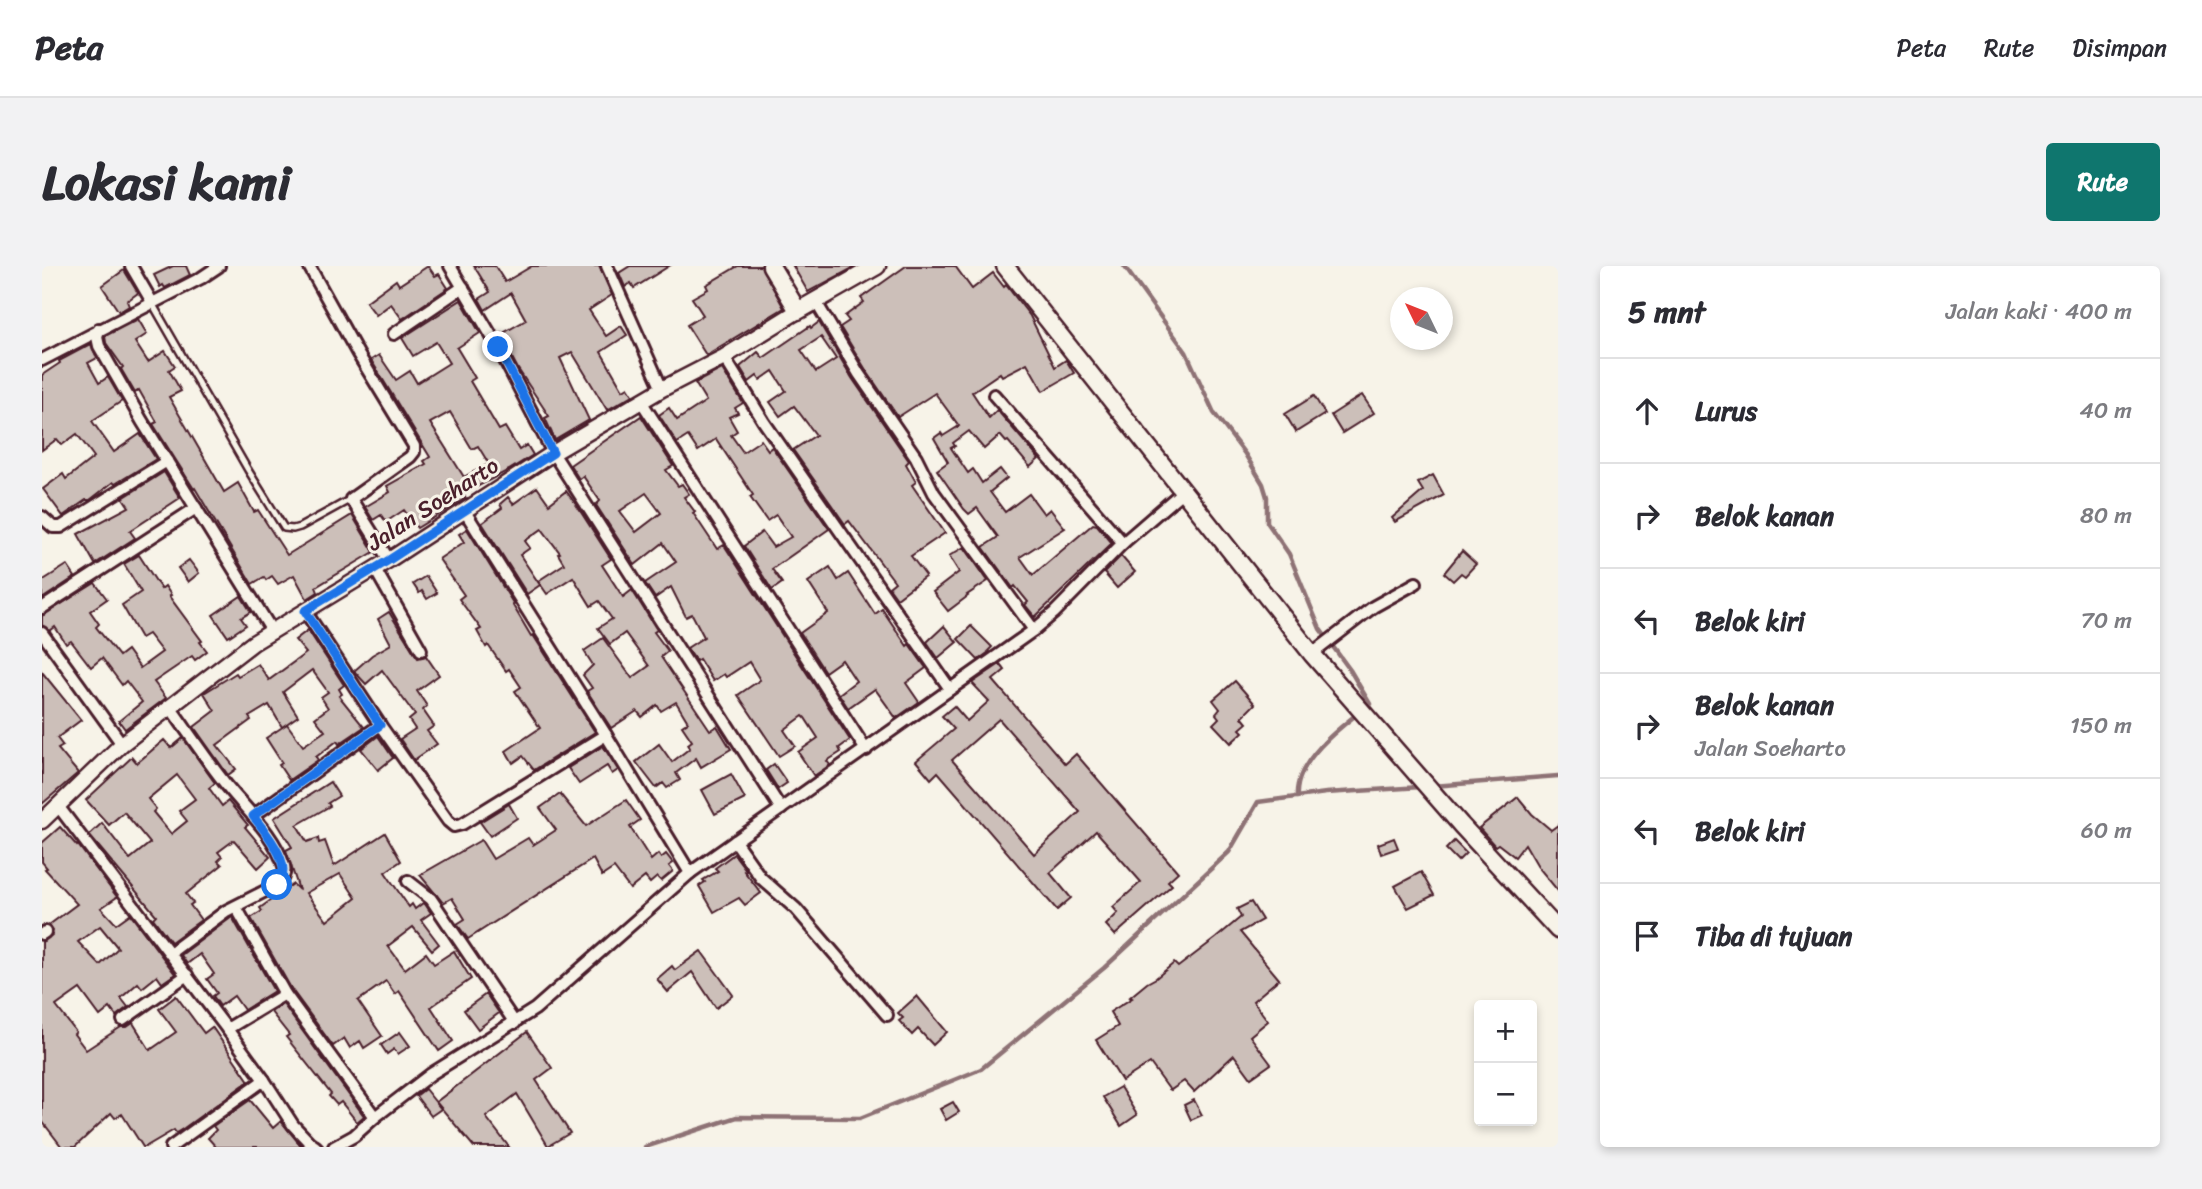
<!DOCTYPE html>
<html lang="id">
<head>
<meta charset="utf-8">
<style>
  :root { --surface:#fff; --page:#f2f2f3; --text:#2b2b33; --muted:#7c7c81; --line:#e1e1e2; --accent:#0f766e }
  body { margin:0; font-family:Sriracha,sans-serif; background:var(--page); color:var(--text) }
  .controls { position:absolute; right:21px; bottom:21px; display:grid; overflow:hidden; border-radius:7px; box-shadow:0 4px 10px #0003 }
  .controls button { width:63px; height:63px; display:grid; place-items:center; padding:0; border:0; border-bottom:2px solid var(--line); background:var(--surface); color:var(--text); font:35px sans-serif }
  .compass { position:absolute; left:1348px; top:21px; width:63px; height:63px; border-radius:50%; background:var(--surface); box-shadow:0 4px 10px #0003; rotate:313deg }
  .stop { position:absolute; width:21px; height:21px; margin:-16px; border:5px solid #1a73e8; border-radius:50%; background:#fff }
  .stop.end { background:#1a73e8; border-color:#fff; box-shadow:0 2px 7px #0008 }
  .list { margin:0; padding:0; list-style:none }
  h2 { display:flex; justify-content:space-between; align-items:center; height:91px; margin:0; padding:0 28px; font-size:30px }
  h2 small { font-size:23px; font-weight:400; color:var(--muted) }
  .list li { display:grid; grid-template-columns:46px 1fr auto; gap:21px; align-items:center; box-sizing:border-box; height:105px; padding:0 28px; border-top:2px solid var(--line) }
  .list b { display:block; font-size:26px; white-space:nowrap }
  .list p { margin:0; font-size:23px; white-space:nowrap; color:var(--muted) }
  .list em { font-size:23px; font-style:normal; color:var(--muted) }
  .icon { flex:none; width:38px; height:38px; fill:none; stroke:currentColor; stroke-width:2; stroke-linecap:round; stroke-linejoin:round }
  .map { position:relative; flex:none; width:1516px; height:881px; overflow:hidden; border-radius:7px }
  header { display:flex; align-items:center; gap:42px; box-sizing:border-box; height:98px; padding:0 35px; background:var(--surface); border-bottom:2px solid var(--line) }
  header strong { font-size:33px }
  nav { display:flex; gap:38px; margin-inline-start:auto; font-size:24px }
  .intro { display:flex; align-items:center; justify-content:space-between; box-sizing:border-box; height:168px; padding:0 42px }
  h1 { margin:0; font-size:49px }
  .button { padding:18px 32px; border-radius:7px; background:var(--accent); color:#fff; font-size:24px; font-weight:700 }
  main { display:flex; gap:42px; padding:0 42px }
  aside { flex:1; background:var(--surface); border-radius:7px; box-shadow:0 4px 10px #0003 }
  .map>svg:first-child { display:block }
</style>
</head>
<body>
<header>
<strong>Peta</strong>
<nav><a>Peta</a><a>Rute</a><a>Disimpan</a></nav>
</header>
<div class="intro"><h1>Lokasi kami</h1><a class="button">Rute</a></div>
<main>
<div class="map">
<svg width="1516" height="881" viewBox="0 0 1516 881">
  <rect width="100%" height="100%" fill="#f7f3e8"/>
  <filter id="ink" filterUnits="userSpaceOnUse"><feTurbulence type="fractalNoise" baseFrequency=".0143" numOctaves="2"/><feDisplacementMap in="SourceGraphic" scale="14" xChannelSelector="R" yChannelSelector="G"/><feConvolveMatrix kernelMatrix="1 2 1 2 8 2 1 2 1" color-interpolation-filters="sRGB"/></filter>
  <g filter="url(#ink)">
    <g fill="none" stroke-linecap="round" stroke-linejoin="round">
      <g stroke="#8e7275" stroke-width="4.5">
        <path d="M1082 0 1144 86 1172 147 1203 188 1221 218 1225 231V256L1247 288 1278 363 1308 404 1328 438C1302 458 1252 494 1255 531"/>
        <path d="M1391 520 1516 510"/>
        <path d="M603 881 695 851 818 852 939 803 1062 702 1187 586 1216 536 1284 527 1379 521"/>
      </g>
    </g>
    <g fill="#ccbfb9" stroke="#4a1f2b" stroke-width="2" fill-rule="evenodd">
      <path d="M131 0H144L148 9 123 22 121 19 118 21 112 9Z"/>
      <path d="M386 0 393 10 397 8 406 22 360 53 349 38 334 49 324 36 354 14 357 19Z"/>
      <path d="M432 0H453L463 16 490 0H557L570 29 547 44 564 70 579 60 585 69 559 86 581 124 586 121 591 129 565 144 530 86 518 92 547 154 513 174 503 152 507 150 476 103 458 69 484 54 469 27 443 44 437 33 448 26Z"/>
      <path d="M588 0H627L592 22 589 17 583 21 577 7Z"/>
      <path d="M696 0H719L742 42 664 89 645 59 661 49 650 32 666 23 664 19Z"/>
      <path d="M751 0H810L811 2 766 26Z"/>
      <path d="M864 0H913L930 23 951 7 962 21 964 19 988 50 1013 101 1024 94 1032 107 1001 125 985 97 960 110 958 107 930 126 947 152 955 144 997 193 988 201 966 175 964 176 958 169 942 183 927 165 911 177 913 180 909 182 926 207 931 203 940 217 958 203 965 212 948 226 963 246 987 228 1002 248 1008 243 1023 262 978 291 991 309 1051 258 1055 259 1070 277 993 351 983 339 986 336 973 320 971 322 941 281 956 271 935 242 927 248 922 243 895 204 906 196 892 172 899 167 901 170 917 160 893 127 856 151 824 104 798 61 807 55 803 50 822 36 819 32Z"/>
      <path d="M82 4 96 27 85 35 87 40 77 46 60 20Z"/>
      <path d="M419 34 438 67 415 82 433 112 428 115 457 164 463 161 477 184 485 179 491 189 467 204 421 228 424 232 375 262 362 244 344 256 339 249 331 254 323 241 348 226 345 220 384 198 382 195 388 191 329 94 337 89 354 114 368 105 375 117 407 97 394 76 371 90 360 72ZM408 146 430 183 436 180 447 198 422 211 388 157Z"/>
      <path d="M96 53 105 68 93 76 106 96 123 85 133 100 127 104 139 125 127 131 182 226 196 217 212 246 216 244 245 289 310 249 332 286 274 321 276 326 265 333 252 309 236 318 230 310 224 314 222 311 210 318 153 222 152 223 111 158 115 156 97 124 93 127 79 103 81 101 64 77 63 70Z"/>
      <path d="M777 56 810 112 867 195 864 198 874 216 870 219 903 267 869 290 884 310 855 332 847 321 853 316 807 255 803 258 751 184 774 169 752 140 738 150 728 136 744 125 731 105 718 114 715 110 707 116 698 101 716 86 721 92 768 60 769 62ZM779 71 794 93 774 106 759 84Z"/>
      <path d="M49 78 55 92 46 97 57 117 66 111 80 135 50 155 72 186 98 168 114 193 73 218 71 216 48 234H44L21 250 1 223 21 208 24 213 52 191 35 168 20 179 15 173 0 184V109L18 97 17 95Z"/>
      <path d="M680 103 701 137 693 142 696 147 687 151 695 165 689 169 701 186 719 174 726 184 730 181 787 263 730 303 740 317 730 324 702 280 720 266 731 281 749 271 734 249 725 255 708 231 711 229 674 173 656 185 646 170 635 177 617 149 627 142 635 154 664 135 653 117Z"/>
      <path d="M1320 129 1332 147 1300 167 1289 149Z"/>
      <path d="M1272 130 1283 148 1254 166 1243 148Z"/>
      <path d="M599 150 631 200 624 204 636 220 640 218 647 228 642 231 653 246 651 247 675 283 682 279 808 474 797 482 799 486 785 495 788 499 772 510 756 486 776 472 763 452 761 450 742 464 753 480 737 490 696 429 718 414 707 396 684 411 682 408 671 415 657 393 654 395 645 382 662 371 650 348 644 351 629 321 613 332 603 317 634 296 621 277 593 299 554 239 558 235 541 210 537 213 528 199ZM604 227 619 247 594 266 578 245Z"/>
      <path d="M122 206 138 232 88 265 93 272 53 298 36 268 87 241 81 232Z"/>
      <path d="M1391 209 1402 229 1353 256 1350 252 1381 225 1376 217Z"/>
      <path d="M495 221 507 238 524 225 535 240 569 293 560 299 581 331 590 324 615 364 612 366 626 385 619 391 668 464 675 460 689 483 659 501 654 492 634 507 638 514 625 522 621 517 614 522 594 496 617 478 630 496 648 482 646 478 650 475 640 460 646 456 634 436 619 445 615 439 600 451 595 445 569 462 545 425 550 422 541 409 551 399 542 385 561 372 590 412 607 400 583 367 568 378 556 362 570 353 557 335 549 340 531 311 505 328 496 315 522 298 516 288 518 287 500 263 483 275 488 282 478 289 498 319 485 328 440 257 460 242 458 238 466 231 471 238Z"/>
      <path d="M425 263 471 337 470 338 489 370 491 369 553 466 492 504 481 490 471 497 464 485 498 462 473 425 479 421 467 403 464 405 446 379 444 381 435 365 439 363 417 333 422 329 397 293 422 276 417 268Z"/>
      <path d="M922 281 946 315 925 329 926 330 906 345 891 326 917 306 907 290Z"/>
      <path d="M1420 285 1434 298 1423 310 1419 307 1411 315 1402 307Z"/>
      <path d="M97 289 119 323 123 320 129 329 127 330 160 375 158 376 165 385 153 394 150 390 112 416 124 432 83 463 77 455 100 436 84 415 80 419 60 392 49 401 29 375 24 378 13 361 8 365 0 359V350L53 317 65 333 48 345 57 358 54 361 77 390 85 384 98 402 120 386 106 368 99 372 80 339 99 326 82 298Z"/>
      <path d="M1079 290 1093 306 1075 322 1062 307Z"/>
      <path d="M147 294 157 307 146 316 136 302Z"/>
      <path d="M25 299 33 311 0 333V315Z"/>
      <path d="M788 301 796 314 806 307 833 348 840 343 865 380 867 378 884 402 864 417 877 436 854 452 833 423 806 442 797 428 814 415 800 394 783 406 758 367 786 347 766 316Z"/>
      <path d="M384 310 395 327 385 333 380 325 377 327 371 318Z"/>
      <path d="M199 330 209 346 199 352 204 359 186 371 171 349Z"/>
      <path d="M347 346 373 388 376 392 384 390 397 409 375 425 385 440 381 444 392 460 385 465 395 478 372 494 358 473 373 463 367 454 373 449 340 404 324 418 312 405 330 389 349 378 336 353Z"/>
      <path d="M902 360 915 376 896 392 885 376Z"/>
      <path d="M929 360 950 381 946 385 947 386 936 394 916 373Z"/>
      <path d="M266 364 302 419 297 423 300 428 297 430 322 461 297 478 295 475 274 491 276 494 247 514 237 499 240 497 224 472 245 458 261 480 283 465 273 452 286 442 279 431 286 426 270 404 241 426 256 450 240 461 227 439 207 451 209 454 175 479 194 503 186 509 152 461 173 445 162 427 194 407 196 410 216 398 227 414 264 387 253 374Z"/>
      <path d="M958 398 963 404 951 414 1023 498 1034 488 1136 606 1126 615 1130 619 1073 669 1064 659 1076 647 1071 641 1099 616 1054 565 1008 607 1029 632 1015 644 896 506 889 513 874 495 912 463 900 450 912 440 925 455 947 435 930 417ZM957 453 1038 546 992 588 910 494Z"/>
      <path d="M0 406 39 454 15 472 21 480 16 483 36 507 0 538Z"/>
      <path d="M1193 415 1213 438 1200 451 1205 457 1198 463 1201 466 1189 477 1171 458 1177 452 1174 448 1178 443 1171 434Z"/>
      <path d="M336 470 351 492 336 504 319 483Z"/>
      <path d="M141 472 173 517 167 522 180 540 186 535 206 559 203 561 228 591 216 602 192 574 176 586 180 591 176 595 180 599 144 628 151 637 148 639 159 654 129 676 111 652 114 649 47 569 60 557 88 593 108 577 82 546 67 559 44 534 90 491 95 497 122 474 129 482ZM135 509 153 533 137 545 145 555 129 568 111 546 114 543 106 533Z"/>
      <path d="M561 480 576 504 570 508 565 500 537 518 526 502Z"/>
      <path d="M732 498 745 517 736 523 724 504Z"/>
      <path d="M689 508 703 533 673 548 660 524Z"/>
      <path d="M288 516 297 530 286 537 288 540 255 559 265 576 276 572 277 577 283 575 292 600 343 567 359 595 343 606 367 641 370 638 373 643 381 637 383 638 389 647 379 654 397 678 390 684 371 661 346 680 363 703 384 687 392 698 412 685 429 713 389 741 411 775 397 785 357 725 353 728 344 715 316 735 340 770 322 782 318 775 308 782 302 772 291 780 250 724 209 652 220 645 218 642 251 618 257 624 244 584 250 581 232 552ZM298 608 314 632 285 655 264 627Z"/>
      <path d="M518 528 544 560 584 534 598 554 588 561 609 594 616 588 619 592 624 588 631 597 627 600 631 605 619 615 615 611 608 617 603 611 588 623 572 602 560 610 551 593 426 673 415 658 423 653 410 632 401 637 378 609 439 574 451 593 486 572 491 579 514 564 498 542Z"/>
      <path d="M1476 531 1490 548 1509 564 1516 559V625L1497 602 1483 578 1473 591 1456 578 1453 580 1437 562Z"/>
      <path d="M467 538 475 552 448 570 438 556Z"/>
      <path d="M18 561 35 580 36 579 75 631 59 642 74 658 88 648 133 708 120 717 115 710 100 722 96 717 79 732 86 741 74 750 68 742 58 750 38 723 14 740 34 766 32 768 44 784 79 761H85L91 757 108 784 134 766 117 743 134 730 162 767 170 761 207 815 142 862 134 867 132 864 103 881H101L80 848 73 852 69 847 33 881H20L0 855V676L10 669 11 665 7 659 35 638 3 603 5 602 0 596V577ZM58 660 76 682 58 699 36 676Z"/>
      <path d="M1352 572 1356 582 1339 588 1336 578Z"/>
      <path d="M1412 575 1424 587 1416 595 1404 583Z"/>
      <path d="M692 588 704 604 702 605 719 627 703 639 697 632 672 646 657 620 663 616 661 614 676 605 673 602Z"/>
      <path d="M1379 606 1392 629 1366 642 1353 620Z"/>
      <path d="M1209 636 1220 654 1198 666 1237 713 1211 735 1226 755 1208 770 1229 798 1209 812 1192 789 1152 826 1142 815 1129 824 1127 823 1108 797 1080 815 1054 774 1076 760 1068 746 1090 732 1088 731 1105 717 1114 712 1132 697 1136 701 1174 672 1199 651 1195 643Z"/>
      <path d="M190 651 232 725 202 744 192 730 178 740 171 730 175 727 165 713 172 708 158 688 145 698 139 689Z"/>
      <path d="M659 685 691 729 674 742 650 706 626 726 615 713 630 700 633 704Z"/>
      <path d="M444 728 457 747 436 763 422 744Z"/>
      <path d="M875 730 905 766 891 779 876 763 870 769 857 755 861 752 856 747Z"/>
      <path d="M241 738 322 850 315 856 299 836 295 839 287 830 289 828 244 771 247 769 229 746Z"/>
      <path d="M358 766 368 780 356 788 352 783 345 788 339 779Z"/>
      <path d="M485 766 510 802 494 814 528 867 506 880 475 828 444 851 467 881H432L394 836Z"/>
      <path d="M1078 821 1095 849 1079 860 1061 831Z"/>
      <path d="M383 823 399 843 389 850 374 830Z"/>
      <path d="M208 834 231 862 239 855 260 881H174L166 872 174 864 171 860Z"/>
      <path d="M1152 834 1160 849 1149 854 1142 839Z"/>
      <path d="M911 836 917 846 904 854 898 843Z"/>
    </g>
    <g fill="none" stroke-linecap="round" stroke-linejoin="round">
      <defs>
        <path id="service" d="M110 37 206 204 242 262 251 263 258 261 309 233"/>
        <g id="minor">
          <path d="M89 0 110 36"/>
          <path d="M267 0 316 88 372 180V186L368 191 309 233 347 294"/>
          <path d="M408 0 456 81 511 187 739 543"/>
          <path d="M565 0 620 123"/>
          <path d="M774 36 817 108 874 191 892 227 992 364"/>
          <path d="M57 63 55 71 57 80 100 155 230 365"/>
          <path d="M352 68 421 21"/>
          <path d="M682 91 722 156 908 423"/>
          <path d="M0 94 159 12 177 0"/>
          <path d="M952 129 1081 277"/>
          <path d="M599 135 824 484"/>
          <path d="M422 244 564 469 648 607"/>
          <path d="M0 251 11 261H19L125 195"/>
          <path d="M333 303 379 384"/>
          <path d="M0 342 154 242"/>
          <path d="M263 345 338 459 406 555 412 560 420 558 564 469"/>
          <path d="M0 367 80 478"/>
          <path d="M1270 388 1331 341 1374 317"/>
          <path d="M128 441C146 466 163 492 182 516 202 542 232 567 242 600 244 608 240 614 235 619L184 645 128 687"/>
          <path d="M16 540 185 763 222 814 251 859 267 876 274 881"/>
          <path d="M211 550 338 459"/>
          <path d="M693 575 719 612 754 643 845 749"/>
          <path d="M366 615 389 633 473 757"/>
          <path d="M194 641 243 728 333 851"/>
          <path d="M0 668 3 666"/>
          <path d="M81 754 145 709"/>
          <path d="M185 763 243 728"/>
          <path d="M129 881 222 814"/>
          <path d="M292 881 312 870 333 851 389 808 493 743 648 607 992 364 1012 347 1081 277 1140 226"/>
        </g>
        <path id="tertiary" d="M0 555 80 478 211 377 347 294 511 187 620 123 682 91 756 45"/>
        <g id="secondary">
          <path d="M729 0 756 45 835 0"/>
          <path d="M963 0 1270 388 1419 559 1516 664"/>
        </g>
      </defs>
      <use href="#service" stroke="#4a1f2b" stroke-width="10"/>
      <use href="#minor" stroke="#4a1f2b" stroke-width="16"/>
      <use href="#tertiary" stroke="#4a1f2b" stroke-width="19"/>
      <use href="#secondary" stroke="#4a1f2b" stroke-width="21"/>
      <use href="#service" stroke="#f7f3e8" stroke-width="5"/>
      <use href="#minor" stroke="#f7f3e8" stroke-width="10"/>
      <use href="#tertiary" stroke="#f7f3e8" stroke-width="14"/>
      <use href="#secondary" stroke="#f7f3e8" stroke-width="16"/>
    </g>
  </g>
  <g fill="none" stroke-linecap="round" stroke-linejoin="round" filter="url(#ink)">
    <path stroke="#1a73e8" stroke-width="9" d="M235 619C254 600 223 566 211 550L338 459 263 345 347 294 511 187 456 81"/>
  </g>
  <g text-anchor="middle" dominant-baseline="central" stroke-width="6" stroke-linejoin="round" paint-order="stroke">
    <g font-size="23" fill="#4a1f2b" stroke="#f7f3e8">
      <text transform="translate(391 238) rotate(-33)">Jalan Soeharto</text>
    </g>
  </g>
</svg>
<div class="controls">
<button>+</button>
<button>−</button>
</div>
<svg class="compass" viewBox="-18 -18 36 36"><path d="M0-13l5 13h-10z" fill="#e53935"/><path d="M0 13l5-13h-10z" fill="#7c7c81"/></svg>
<div class="stop" style="left:235px;top:619px"></div>
<div class="stop end" style="left:456px;top:81px"></div>
</div>
<aside>
<h2>5 mnt<small>Jalan kaki · 400 m</small></h2>
<ul class="list">
<li><svg class="icon" aria-label="ahead" viewBox="0 0 24 24"><path d="M12 20V5M6 11l6-6 6 6"/></svg><div><b>Lurus</b></div><em>40 m</em></li>
<li><svg class="icon" aria-label="right" viewBox="0 0 24 24"><path d="M7 20v-9h11M14 6l5 5-5 5"/></svg><div><b>Belok kanan</b></div><em>80 m</em></li>
<li><svg class="icon" aria-label="left" viewBox="0 0 24 24"><path d="M17 20v-9H6M10 6l-5 5 5 5"/></svg><div><b>Belok kiri</b></div><em>70 m</em></li>
<li><svg class="icon" aria-label="right" viewBox="0 0 24 24"><path d="M7 20v-9h11M14 6l5 5-5 5"/></svg><div><b>Belok kanan</b><p>Jalan Soeharto</p></div><em>150 m</em></li>
<li><svg class="icon" aria-label="left" viewBox="0 0 24 24"><path d="M17 20v-9H6M10 6l-5 5 5 5"/></svg><div><b>Belok kiri</b></div><em>60 m</em></li>
<li><svg class="icon" aria-label="arrive" viewBox="0 0 24 24"><path d="M6 21V4h12l-3 4 3 4H6"/></svg><div><b>Tiba di tujuan</b></div></li>
</ul>
</aside>
</main>
</body>
</html>
